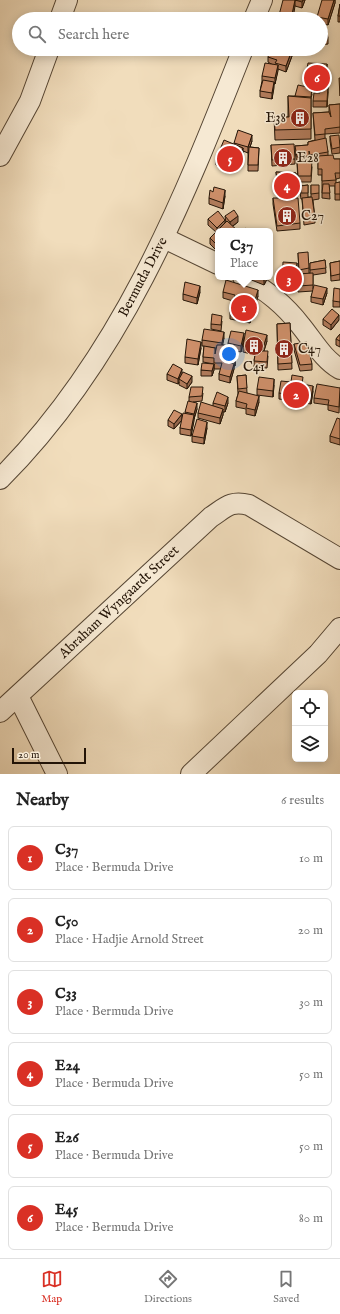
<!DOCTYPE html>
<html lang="en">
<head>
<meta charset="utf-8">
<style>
  :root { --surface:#fff; --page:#f6f6f6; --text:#222; --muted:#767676; --line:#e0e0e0; --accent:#d93025 }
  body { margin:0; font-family:"IM FELL English",serif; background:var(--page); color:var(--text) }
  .controls { position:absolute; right:12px; bottom:12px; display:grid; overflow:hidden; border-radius:6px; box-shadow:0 2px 10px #0003 }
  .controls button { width:36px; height:36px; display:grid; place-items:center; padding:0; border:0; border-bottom:1px solid var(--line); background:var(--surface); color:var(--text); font:20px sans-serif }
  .scale { position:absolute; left:12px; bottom:10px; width:74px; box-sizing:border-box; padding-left:4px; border:2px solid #231407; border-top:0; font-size:11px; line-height:14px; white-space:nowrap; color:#231407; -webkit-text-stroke:3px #f6e9d3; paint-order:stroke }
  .you { position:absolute; left:229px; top:354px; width:14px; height:14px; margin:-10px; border:3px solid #fff; border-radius:50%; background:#1a73e8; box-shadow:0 0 0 6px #1a73e833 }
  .badge { display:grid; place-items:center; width:26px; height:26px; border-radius:50%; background:var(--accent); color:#fff; font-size:13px; font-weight:700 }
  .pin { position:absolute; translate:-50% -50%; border:2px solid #fff; box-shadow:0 1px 4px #0006 }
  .popup { position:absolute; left:215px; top:228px; width:58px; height:52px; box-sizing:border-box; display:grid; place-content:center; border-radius:6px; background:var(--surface); filter:drop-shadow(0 1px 3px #0005); font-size:13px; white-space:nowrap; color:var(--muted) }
  .popup b { font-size:15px; color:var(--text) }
  .popup::after { content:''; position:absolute; left:50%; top:100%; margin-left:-8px; border:8px solid transparent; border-top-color:var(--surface) }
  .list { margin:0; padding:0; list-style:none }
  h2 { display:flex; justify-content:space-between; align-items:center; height:52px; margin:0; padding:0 16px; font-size:17px }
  h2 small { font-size:13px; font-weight:400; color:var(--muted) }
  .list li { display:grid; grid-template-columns:26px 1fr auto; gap:12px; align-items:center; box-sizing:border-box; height:64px; margin:0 8px 8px; padding:0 8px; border:1px solid var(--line); border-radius:6px }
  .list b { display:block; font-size:15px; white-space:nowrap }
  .list p { margin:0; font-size:13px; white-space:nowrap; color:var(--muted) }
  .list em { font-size:13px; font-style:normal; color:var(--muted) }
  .icon { flex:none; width:22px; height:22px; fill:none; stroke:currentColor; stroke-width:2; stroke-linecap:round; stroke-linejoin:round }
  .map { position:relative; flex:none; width:340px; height:774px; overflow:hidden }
  .search { position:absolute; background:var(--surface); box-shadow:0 2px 10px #0003; left:12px; right:12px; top:12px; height:44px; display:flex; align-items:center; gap:10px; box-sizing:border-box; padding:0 14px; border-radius:22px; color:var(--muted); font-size:15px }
  .sheet { height:484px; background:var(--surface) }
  nav { display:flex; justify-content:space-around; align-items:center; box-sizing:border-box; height:56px; border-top:1px solid var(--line); background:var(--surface); font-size:11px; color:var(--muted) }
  nav a { display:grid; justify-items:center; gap:2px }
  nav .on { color:var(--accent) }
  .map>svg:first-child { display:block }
</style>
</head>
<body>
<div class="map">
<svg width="340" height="774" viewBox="0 0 340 774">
  <rect width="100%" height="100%" fill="#f1ddbc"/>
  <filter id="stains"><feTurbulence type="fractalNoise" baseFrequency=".005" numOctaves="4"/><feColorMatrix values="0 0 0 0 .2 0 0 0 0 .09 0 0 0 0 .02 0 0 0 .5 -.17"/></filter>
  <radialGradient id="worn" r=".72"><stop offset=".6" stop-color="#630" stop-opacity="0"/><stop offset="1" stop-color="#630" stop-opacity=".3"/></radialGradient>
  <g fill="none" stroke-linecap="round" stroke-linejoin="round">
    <defs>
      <g id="minor">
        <path d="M60 19 67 0"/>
        <path d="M254 19 262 0"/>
        <path d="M0 156 30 101 49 49"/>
        <path d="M164 238 218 264"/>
        <path d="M243 277C267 291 284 304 301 326 314 342 323 359 340 369"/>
        <path d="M0 479C120 359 182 204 243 49"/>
        <path d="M18 696 57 774"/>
        <path d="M0 712 211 517C225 508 230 500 249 505L340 559"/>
        <path d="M191 774 318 654 340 628"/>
      </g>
    </defs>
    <use href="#minor" stroke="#564634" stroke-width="22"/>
    <use href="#minor" stroke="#f6e9d3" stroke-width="20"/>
  </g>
  <g fill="#b37d5d" stroke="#231407" fill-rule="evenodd">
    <path d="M283 0H305L302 8 295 6Z"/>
    <path d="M335 0V3L328 25 321 24V19H317V17Z"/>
    <path d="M340 4V22H338V16Z"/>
    <path d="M321 28 328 38V44L321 45Z"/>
    <path d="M292 56 286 72 278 69 275 84H274L272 99 260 97V91L262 81V76L273 65 268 62V57Z"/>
    <path d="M327 70 325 86 328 92 327 107H313V101L320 93 321 86 305 85V79Z"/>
    <path d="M312 94 311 99V139L275 140 274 117H288V96H295Z"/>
    <path d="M340 104V133L325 134V139L328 152V156L334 159H340V178L336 179V183L340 182V200H335V186H329L330 199 322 198V175H318V159L310 161 309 158V161L312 167 311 182H298L297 163 295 152V146L308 145V142L315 140 313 113 329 112V105Z"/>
    <path d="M330 136 340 143V153L332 154 330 141Z"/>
    <path d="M252 141 250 147 259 148 258 171H248V153L243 151V153L237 171 216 165V159L234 144V143Z"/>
    <path d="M271 145 295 159V164L272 166Z"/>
    <path d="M276 172 296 173V195L278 192Z"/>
    <path d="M308 185V197H311V185L319 193V199L313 200 315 218V223L304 225 302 199H301L300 192V186Z"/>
    <path d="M225 196 223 209 209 204V198Z"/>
    <path d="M273 198 300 223V229L277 231 273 204Z"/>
    <path d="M225 216 238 222 233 226 218 231V252L210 244V238L216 232 208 225V219L225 224 226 223Z"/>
    <path d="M298 253 309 268V273H310V263L325 260 326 273 313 275V289L327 293 323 305 311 302V297L313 291 298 292 297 274H299Z"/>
    <path d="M340 261V280L331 281 330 263Z"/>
    <path d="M297 269 294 292 282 290V284Z"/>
    <path d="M249 277H268L264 285 249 279Z"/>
    <path d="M340 289V307H333V301Z"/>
    <path d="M200 292 197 304 183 300V294Z"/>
    <path d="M223 292 258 296 250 323 230 319V313L233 301 223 298Z"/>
    <path d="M323 319 339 320 331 330 323 325Z"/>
    <path d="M222 321 221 331 211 329V324Z"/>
    <path d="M290 323 292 369 278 370 277 324Z"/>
    <path d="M340 334V347L336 345V339Z"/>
    <path d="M224 338 222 345 228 346V343L244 338 267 341 264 351 268 356 267 368 254 367V361L255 355 243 352V346L244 340 241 352 236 351 235 366H234V369L230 383 219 380V374L221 369H214V364L203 362V357L204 346H202V340ZM207 347 216 348 215 354Z"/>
    <path d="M294 344 312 364V370L300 371 294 350Z"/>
    <path d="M201 348 198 365 185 363V357Z"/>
    <path d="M201 370H214L212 376H201Z"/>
    <path d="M167 374H182L192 382 187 389 179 385V382L178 384 167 380Z"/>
    <path d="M246 375 247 393 259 402 255 416 246 414V409L236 407V401L238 394 237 376Z"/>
    <path d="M303 384 313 391 311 404 279 399V393Z"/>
    <path d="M274 385 273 397 257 395V389Z"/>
    <path d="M340 388 339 413 328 410V405L314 403V398Z"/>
    <path d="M203 393 202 401 193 402 197 409 194 419 191 436 180 434V428L189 401V397Z"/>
    <path d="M213 403H228L225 412H223V415L220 424 198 418V413L213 406Z"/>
    <path d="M340 419V445L330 442V436Z"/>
    <path d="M168 420H182L174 429 168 426Z"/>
    <path d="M207 428 204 444 192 442V436Z"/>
  </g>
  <g fill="#92664c" stroke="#231407">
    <path d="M295 0V6L293 19H291Z"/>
    <path d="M303 0H305L302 8V2Z"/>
    <path d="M334 0H335V3L328 25V19Z"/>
    <path d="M292 50V56L286 72V66Z"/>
    <path d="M327 64V70L325 87V81Z"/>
    <path d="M278 65V71L275 84V78Z"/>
    <path d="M274 82V88L272 99V93Z"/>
    <path d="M328 86V92L327 107V101Z"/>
    <path d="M252 135V141L248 153V147Z"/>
    <path d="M243 148V153L237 171V165Z"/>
    <path d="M225 190V196L223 209V203Z"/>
    <path d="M238 216V222L230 228V222Z"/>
    <path d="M225 220V226L217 233V228Z"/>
    <path d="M297 263V269L294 292V286Z"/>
    <path d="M265 277H268L264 285V280Z"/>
    <path d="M200 286V292L197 304V298Z"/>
    <path d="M327 288V293L323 305V299Z"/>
    <path d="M258 290V296L250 323V317Z"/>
    <path d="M339 315V320L331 330V325Z"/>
    <path d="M224 332V338L222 349V343Z"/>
    <path d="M244 333V338L241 352V346Z"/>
    <path d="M267 335V341L262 357V351Z"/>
    <path d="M201 342V348L198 365V359Z"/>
    <path d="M236 348V353L235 366V360Z"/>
    <path d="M214 364V370L212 376V371Z"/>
    <path d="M234 364V369L230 383V377Z"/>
    <path d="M182 369V374L179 379V382L178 384V379Z"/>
    <path d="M192 376V382L187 389V384Z"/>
    <path d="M274 379V385L273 397V391Z"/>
    <path d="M313 386V391L311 404V398Z"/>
    <path d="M259 396V402L255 416V410Z"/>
    <path d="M228 397V403L225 412V406Z"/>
    <path d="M197 403V409L194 419V414Z"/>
    <path d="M223 409V415L220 424V418Z"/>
    <path d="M182 414V420L174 429V424Z"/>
    <path d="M194 415V421L191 436V430Z"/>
    <path d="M207 422V428L204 444V438Z"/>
  </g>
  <g fill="#d0916c" stroke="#231407">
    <path d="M283 0H303L302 2 295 0 291 19H278Z"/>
    <path d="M322 0H334L328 19 317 17Z"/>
    <path d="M340 4V16H338Z"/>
    <path d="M326 27 328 38 321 39V28Z"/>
    <path d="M270 49H289L292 50 286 66 275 63 277 60 268 57Z"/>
    <path d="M265 63 278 65 275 78 262 76Z"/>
    <path d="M308 63 327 64 325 81 305 79Z"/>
    <path d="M339 78H340V96Z"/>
    <path d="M263 80 274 82 272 93 260 91Z"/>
    <path d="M298 85 312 88 311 97 295 96Z"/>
    <path d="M321 85 328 86 327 101H313L314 93H320Z"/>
    <path d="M288 96 311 98V129L275 130 274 117H289Z"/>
    <path d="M340 104V127L325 129V134L315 135 313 113 329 112 331 117 329 105Z"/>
    <path d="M238 130 252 135 248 147 234 143Z"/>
    <path d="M339 135 340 147 332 149 330 136Z"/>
    <path d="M326 138 328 152 310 155 309 151V156L297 157 295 146 308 145V142Z"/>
    <path d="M224 140 243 148 237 165 216 159Z"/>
    <path d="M294 144 295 159 272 160 271 145Z"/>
    <path d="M249 147 259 148 258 165H248Z"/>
    <path d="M333 155 334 159H340V173H335L336 180 322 181V169H318V156Z"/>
    <path d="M297 160 312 161 311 176H298Z"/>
    <path d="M276 172 296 173V189L278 187Z"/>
    <path d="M340 182V194H335V183Z"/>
    <path d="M323 184H329L330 193H322Z"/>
    <path d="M308 185V193H301L300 186Z"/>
    <path d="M311 185H319V193L311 194Z"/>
    <path d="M214 187 225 190 223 203 209 198 210 190 213 192Z"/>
    <path d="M312 197 315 218 304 219 302 198Z"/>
    <path d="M273 198H298L300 223 277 226Z"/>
    <path d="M234 210 238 216 230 222 225 216Z"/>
    <path d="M218 211 225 220 217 228 208 219Z"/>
    <path d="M227 221 238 231H218V246L210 238Z"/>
    <path d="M246 228 248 231H242Z"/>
    <path d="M308 252 309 268 299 270 298 253Z"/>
    <path d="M325 260 326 268 310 270V263Z"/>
    <path d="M340 261V274L331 276 330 263Z"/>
    <path d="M283 262 297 263 294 286 282 284Z"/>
    <path d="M313 273V285L298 286 297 274Z"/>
    <path d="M257 277H265L264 280Z"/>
    <path d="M226 280 258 290 250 317 230 313 235 295 223 292Z"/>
    <path d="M185 282 200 286 197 298 183 294Z"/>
    <path d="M314 285 327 288 323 299 311 297Z"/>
    <path d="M334 288 340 289V302L333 301Z"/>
    <path d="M332 309 339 315 331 325 323 319Z"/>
    <path d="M212 314 222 316 221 325 211 324Z"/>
    <path d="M290 323 292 363 278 364 277 324Z"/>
    <path d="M204 329 224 332 222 343 202 340Z"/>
    <path d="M246 330 267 335 262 351H268L267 362 254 361 256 349 243 346Z"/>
    <path d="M231 331 244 333 241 346 228 343Z"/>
    <path d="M340 334V341L336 339Z"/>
    <path d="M187 339 201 342 198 359 185 357Z"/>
    <path d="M307 342 312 364 300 365 294 344Z"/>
    <path d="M217 345H225L236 348 235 360 223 358 222 360 234 364 230 377 219 374 222 363H214V358L203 357 204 346 215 348V354Z"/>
    <path d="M202 363 214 364 212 371 201 370Z"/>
    <path d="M173 364 182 369 178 379 167 374Z"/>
    <path d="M183 372 192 376 187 384 179 379Z"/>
    <path d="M246 375 247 388 238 389 237 376Z"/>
    <path d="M292 375 303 377 302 384 313 386 311 398 279 393 281 381 291 382Z"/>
    <path d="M259 377 274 379 273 391 257 389Z"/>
    <path d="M317 384 340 388 339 407 328 405 329 400 314 398Z"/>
    <path d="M191 387H203L202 396 189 397Z"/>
    <path d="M239 391 259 396 255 410 246 408 247 404 236 401Z"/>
    <path d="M217 392 228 397 225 406 213 403Z"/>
    <path d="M188 401 197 403 194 414 185 412Z"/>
    <path d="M201 402 223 409 220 418 198 413Z"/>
    <path d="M174 410 182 414 174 424 168 420Z"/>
    <path d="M183 413 194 415 191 430 180 428Z"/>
    <path d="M337 418 340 419V439L330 436Z"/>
    <path d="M197 419 207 422 204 438 192 436Z"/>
  </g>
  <defs>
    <symbol id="building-disc" viewBox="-11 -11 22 22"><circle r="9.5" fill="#8f2418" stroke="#f6e9d3"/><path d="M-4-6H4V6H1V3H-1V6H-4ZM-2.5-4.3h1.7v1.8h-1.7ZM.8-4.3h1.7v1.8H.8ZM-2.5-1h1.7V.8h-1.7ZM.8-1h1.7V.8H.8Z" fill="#fff"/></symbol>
  </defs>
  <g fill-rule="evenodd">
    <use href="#building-disc" x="289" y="107" width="22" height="22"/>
    <use href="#building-disc" x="272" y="147" width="22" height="22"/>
    <use href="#building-disc" x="276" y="205" width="22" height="22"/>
    <use href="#building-disc" x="243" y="335" width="22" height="22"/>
    <use href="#building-disc" x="273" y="338" width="22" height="22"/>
  </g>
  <g text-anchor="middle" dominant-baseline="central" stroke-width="3" stroke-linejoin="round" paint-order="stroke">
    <g font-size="14" fill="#231407" stroke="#f6e9d3" text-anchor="start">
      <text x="286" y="118" text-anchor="end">E38</text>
      <text x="297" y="158">E28</text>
      <text x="301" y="216">C27</text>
      <text x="298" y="349">C47</text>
      <text x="254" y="367" text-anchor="middle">C41</text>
    </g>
    <g font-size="14" fill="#231407" stroke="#f6e9d3">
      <text transform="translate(143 277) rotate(-62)">Bermuda Drive</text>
      <text transform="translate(119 602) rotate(-43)">Abraham Wyngaardt Street</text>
    </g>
  </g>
  <rect width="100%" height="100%" filter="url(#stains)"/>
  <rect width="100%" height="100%" fill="url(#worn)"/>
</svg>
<div class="controls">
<button><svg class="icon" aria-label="locate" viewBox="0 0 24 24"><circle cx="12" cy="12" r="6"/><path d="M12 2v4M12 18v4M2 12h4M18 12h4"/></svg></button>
<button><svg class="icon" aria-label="layers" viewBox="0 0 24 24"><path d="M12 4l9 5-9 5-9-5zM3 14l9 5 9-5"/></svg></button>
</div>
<div class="scale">20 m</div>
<div class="you"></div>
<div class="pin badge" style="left:244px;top:308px">1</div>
<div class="popup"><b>C37</b>Place</div>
<div class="pin badge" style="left:296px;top:395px">2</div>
<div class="pin badge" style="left:289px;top:279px">3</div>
<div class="pin badge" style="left:287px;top:186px">4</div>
<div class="pin badge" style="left:230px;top:159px">5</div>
<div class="pin badge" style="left:317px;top:78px">6</div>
<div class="search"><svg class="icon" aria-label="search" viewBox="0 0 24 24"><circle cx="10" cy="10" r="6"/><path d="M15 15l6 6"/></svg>Search here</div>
</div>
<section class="sheet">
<h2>Nearby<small>6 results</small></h2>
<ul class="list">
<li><span class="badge">1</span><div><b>C37</b><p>Place · Bermuda Drive</p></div><em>10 m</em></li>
<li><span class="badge">2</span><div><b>C50</b><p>Place · Hadjie Arnold Street</p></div><em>20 m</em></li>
<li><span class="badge">3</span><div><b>C33</b><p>Place · Bermuda Drive</p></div><em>30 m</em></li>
<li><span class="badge">4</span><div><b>E24</b><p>Place · Bermuda Drive</p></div><em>50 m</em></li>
<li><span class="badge">5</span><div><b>E26</b><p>Place · Bermuda Drive</p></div><em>50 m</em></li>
<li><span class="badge">6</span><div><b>E45</b><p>Place · Bermuda Drive</p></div><em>80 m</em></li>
</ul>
</section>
<nav>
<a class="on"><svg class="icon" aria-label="map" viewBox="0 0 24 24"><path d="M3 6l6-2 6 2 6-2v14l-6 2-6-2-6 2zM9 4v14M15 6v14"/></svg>Map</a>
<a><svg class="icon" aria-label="directions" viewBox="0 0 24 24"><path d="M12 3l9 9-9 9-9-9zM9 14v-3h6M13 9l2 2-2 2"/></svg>Directions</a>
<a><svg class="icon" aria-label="saved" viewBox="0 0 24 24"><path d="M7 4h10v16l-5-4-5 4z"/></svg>Saved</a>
</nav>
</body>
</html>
